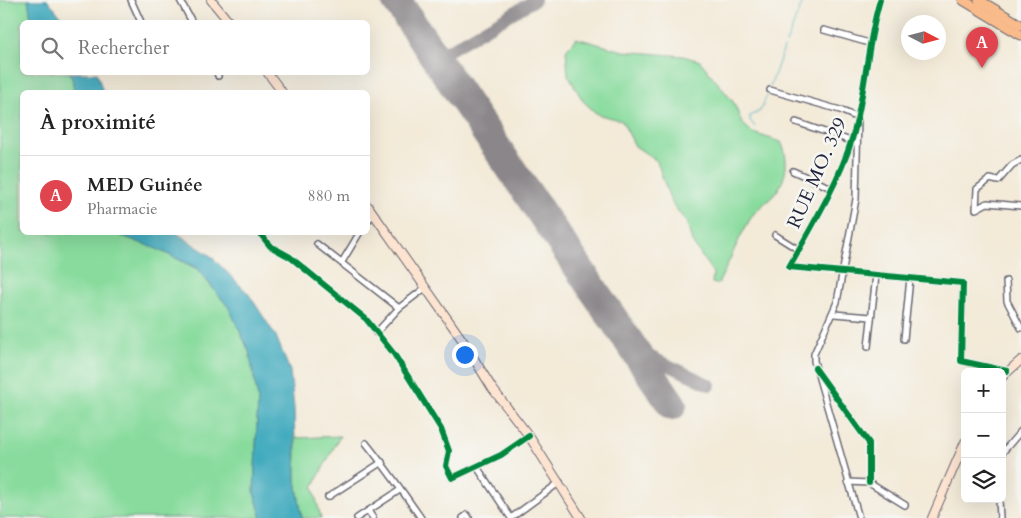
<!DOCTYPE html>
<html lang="fr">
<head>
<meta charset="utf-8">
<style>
  :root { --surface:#fff; --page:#f6f6f6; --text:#222; --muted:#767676; --line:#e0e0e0; --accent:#d1495b }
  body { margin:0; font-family:Cardo,serif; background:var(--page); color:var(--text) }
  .controls { position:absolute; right:15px; bottom:15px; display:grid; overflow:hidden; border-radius:8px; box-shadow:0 5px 20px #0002 }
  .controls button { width:45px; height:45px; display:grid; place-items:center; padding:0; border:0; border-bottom:1px solid var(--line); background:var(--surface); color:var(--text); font:25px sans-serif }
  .compass { position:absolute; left:901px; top:15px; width:45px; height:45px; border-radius:50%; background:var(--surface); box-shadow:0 5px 20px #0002; rotate:96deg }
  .you { position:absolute; left:464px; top:354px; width:18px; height:18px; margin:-12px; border:4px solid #fff; border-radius:50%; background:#1a73e8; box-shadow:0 0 0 8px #1a73e833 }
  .badge { display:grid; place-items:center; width:32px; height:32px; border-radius:50%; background:var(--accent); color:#fff; font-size:16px; font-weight:700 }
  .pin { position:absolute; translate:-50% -41px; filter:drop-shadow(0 1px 2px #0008) }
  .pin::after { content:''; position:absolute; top:26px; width:18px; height:15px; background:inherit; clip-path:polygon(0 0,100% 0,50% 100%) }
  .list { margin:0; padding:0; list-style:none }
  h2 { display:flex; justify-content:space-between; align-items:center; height:65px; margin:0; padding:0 20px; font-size:21px }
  h2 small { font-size:16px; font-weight:400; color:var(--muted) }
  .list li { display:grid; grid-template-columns:32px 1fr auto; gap:15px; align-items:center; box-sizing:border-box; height:80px; padding:0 20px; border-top:1px solid var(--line) }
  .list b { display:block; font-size:19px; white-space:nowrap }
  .list p { margin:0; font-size:16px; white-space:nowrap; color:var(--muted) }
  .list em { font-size:16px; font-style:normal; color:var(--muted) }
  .icon { flex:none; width:28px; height:28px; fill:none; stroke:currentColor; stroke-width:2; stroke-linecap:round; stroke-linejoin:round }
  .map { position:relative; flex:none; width:1021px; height:518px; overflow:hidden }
  .search { position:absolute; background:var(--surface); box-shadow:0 5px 20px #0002; left:20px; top:20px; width:350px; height:55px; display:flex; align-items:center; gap:12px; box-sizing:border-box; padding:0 18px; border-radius:8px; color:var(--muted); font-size:19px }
  .panel { position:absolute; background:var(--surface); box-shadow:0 5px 20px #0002; left:20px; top:90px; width:350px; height:145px; border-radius:8px }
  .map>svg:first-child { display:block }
</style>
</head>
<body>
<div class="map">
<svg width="1021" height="518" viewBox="0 0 1021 518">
  <rect width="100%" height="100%" fill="#f6f6f2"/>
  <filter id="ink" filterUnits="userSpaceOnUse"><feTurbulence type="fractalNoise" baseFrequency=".02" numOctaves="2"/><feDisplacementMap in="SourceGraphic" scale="10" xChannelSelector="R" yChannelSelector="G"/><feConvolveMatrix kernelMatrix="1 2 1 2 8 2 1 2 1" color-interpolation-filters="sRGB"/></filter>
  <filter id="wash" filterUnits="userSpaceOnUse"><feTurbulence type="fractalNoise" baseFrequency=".0096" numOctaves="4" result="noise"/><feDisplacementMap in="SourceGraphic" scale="20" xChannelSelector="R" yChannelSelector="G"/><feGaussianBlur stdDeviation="1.12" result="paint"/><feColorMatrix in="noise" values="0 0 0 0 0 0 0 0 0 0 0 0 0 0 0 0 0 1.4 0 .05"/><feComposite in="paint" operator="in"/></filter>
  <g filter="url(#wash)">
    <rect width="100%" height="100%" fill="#f3ead8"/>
    <g fill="#88db9d" stroke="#557e6c">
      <path d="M0 0H28L31 17 34 22H22V72L69 73 72 77 74 92H22V232L114 233 157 249 197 269 229 308 249 351 258 399 254 493 262 518H0Z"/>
      <path d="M576 38 623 51 683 56 700 61 734 103 742 123 753 133 781 142C790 160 787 180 773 196 763 206 757 207 749 221 737 241 729 263 718 284L712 283 713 273 692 242 687 223 671 202 657 161 635 146 622 121 597 114 583 101 568 75 566 50Z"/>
      <path d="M340 436 313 487 321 518H302L296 480V438Z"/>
    </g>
    <g fill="#3faabe" stroke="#30667c">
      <path d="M28 0H48L65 22H34L31 18Z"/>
      <path d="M69 73H97L103 92H74L72 77Z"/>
      <path d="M175 232 211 256 248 293 276 336 290 371 294 408 296 480 302 518H262L254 493 258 399 249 351 229 308 197 268 157 249 114 233Z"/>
    </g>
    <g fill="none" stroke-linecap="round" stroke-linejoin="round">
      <g stroke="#3faabe" stroke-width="1">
        <path d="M795 20 804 0"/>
        <path d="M786 43 795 21"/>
        <path d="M770 87 784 48"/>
        <path d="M755 127 750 120V116L760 111 769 91"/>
      </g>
      <g stroke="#8a868a" stroke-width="12">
        <path d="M436 58 535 0"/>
        <path d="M630 343 645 354 710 385"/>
      </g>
      <path stroke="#8a868a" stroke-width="30" d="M396 0 672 405"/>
    </g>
  </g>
  <g filter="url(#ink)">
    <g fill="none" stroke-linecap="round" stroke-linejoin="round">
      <defs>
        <g id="street">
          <path d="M131 0 141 22"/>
          <path d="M180 0 192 22"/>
          <path d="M880 0C866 46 866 94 852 139 839 182 811 228 789 267L963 283 961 361 1007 371"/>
          <path d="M824 30 869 43"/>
          <path d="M217 72 218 76"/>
          <path d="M770 90 840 110 858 118 856 199 837 302 814 354V361L859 518"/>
          <path d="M796 122 851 141"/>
          <path d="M1021 160 1012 165 998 181 990 179 977 189 976 209 987 203 1021 206"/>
          <path d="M793 171 831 188"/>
          <path d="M368 221 373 213"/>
          <path d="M259 232 270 246 290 257 366 319 394 354 441 429 449 451 446 466 452 478 501 455 529 436"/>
          <path d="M775 235 799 250"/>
          <path d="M317 244 399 308"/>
          <path d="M342 262 360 232"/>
          <path d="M1006 281 1007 301 1021 328"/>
          <path d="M834 314 871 317"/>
          <path d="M376 333 399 308 425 288"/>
          <path d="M904 339 910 278"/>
          <path d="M868 347 876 275"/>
          <path d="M818 373 869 443V483"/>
          <path d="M366 443C386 468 403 492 421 518"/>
          <path d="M1002 453 1021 431"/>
          <path d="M477 467 511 518 560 482"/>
          <path d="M848 482 869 483 905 505"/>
          <path d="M328 497 382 462"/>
          <path d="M999 499 1000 518"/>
          <path d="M368 511 373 518"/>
          <path d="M357 518 400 490"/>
          <path d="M463 518 467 515 469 518"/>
        </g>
        <g id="secondary">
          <path d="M211 0 229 22"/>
          <path d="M267 72 282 92"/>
          <path d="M368 206 463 341 492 388 529 436 581 518"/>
          <path d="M1002 377 1021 360"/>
          <path d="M932 518 965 442"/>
        </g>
        <g id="highway">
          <path d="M963 0 1021 35"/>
          <path d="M979 0 1021 25"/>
        </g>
      </defs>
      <use href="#street" stroke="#6b6872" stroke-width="8"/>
      <use href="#secondary" stroke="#6b6872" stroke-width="10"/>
      <use href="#highway" stroke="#6b6872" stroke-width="11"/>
      <use href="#street" stroke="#fff" stroke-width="5"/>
      <use href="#secondary" stroke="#fde4d1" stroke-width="8"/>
      <use href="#highway" stroke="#fabb8b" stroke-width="9"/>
      <defs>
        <g id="cycleway">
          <path d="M880 0C866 46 866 94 852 139 839 182 811 228 789 267L963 283 961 361 1007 371"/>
          <path d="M259 232 270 246 290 257 366 319 394 354 441 429 449 451 446 466 452 478 501 455 529 436"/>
          <path d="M815 368 869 443V483"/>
        </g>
      </defs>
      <use href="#cycleway" stroke="#f6f6f2" stroke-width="9"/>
      <use href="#cycleway" stroke="#00873e" stroke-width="6"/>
    </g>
  </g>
  <g text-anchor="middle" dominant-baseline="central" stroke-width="5" stroke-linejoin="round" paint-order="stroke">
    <g font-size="19" fill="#22223b" stroke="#f6f6f2">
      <text transform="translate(817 173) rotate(-66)">RUE MO. 329</text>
    </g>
  </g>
</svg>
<div class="controls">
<button>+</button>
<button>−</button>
<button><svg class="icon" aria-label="layers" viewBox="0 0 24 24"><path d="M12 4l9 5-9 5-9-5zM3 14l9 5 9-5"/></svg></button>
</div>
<svg class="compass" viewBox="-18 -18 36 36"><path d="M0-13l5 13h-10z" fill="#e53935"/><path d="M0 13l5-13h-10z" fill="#767676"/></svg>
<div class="you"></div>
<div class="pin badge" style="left:982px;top:68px;background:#e0444e">A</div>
<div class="search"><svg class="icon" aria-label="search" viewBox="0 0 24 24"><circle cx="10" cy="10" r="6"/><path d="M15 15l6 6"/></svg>Rechercher</div>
<section class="panel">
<h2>À proximité<small></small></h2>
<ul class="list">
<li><span class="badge" style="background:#e0444e">A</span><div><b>MED Guinée</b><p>Pharmacie</p></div><em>880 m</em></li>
</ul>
</section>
</div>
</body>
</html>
